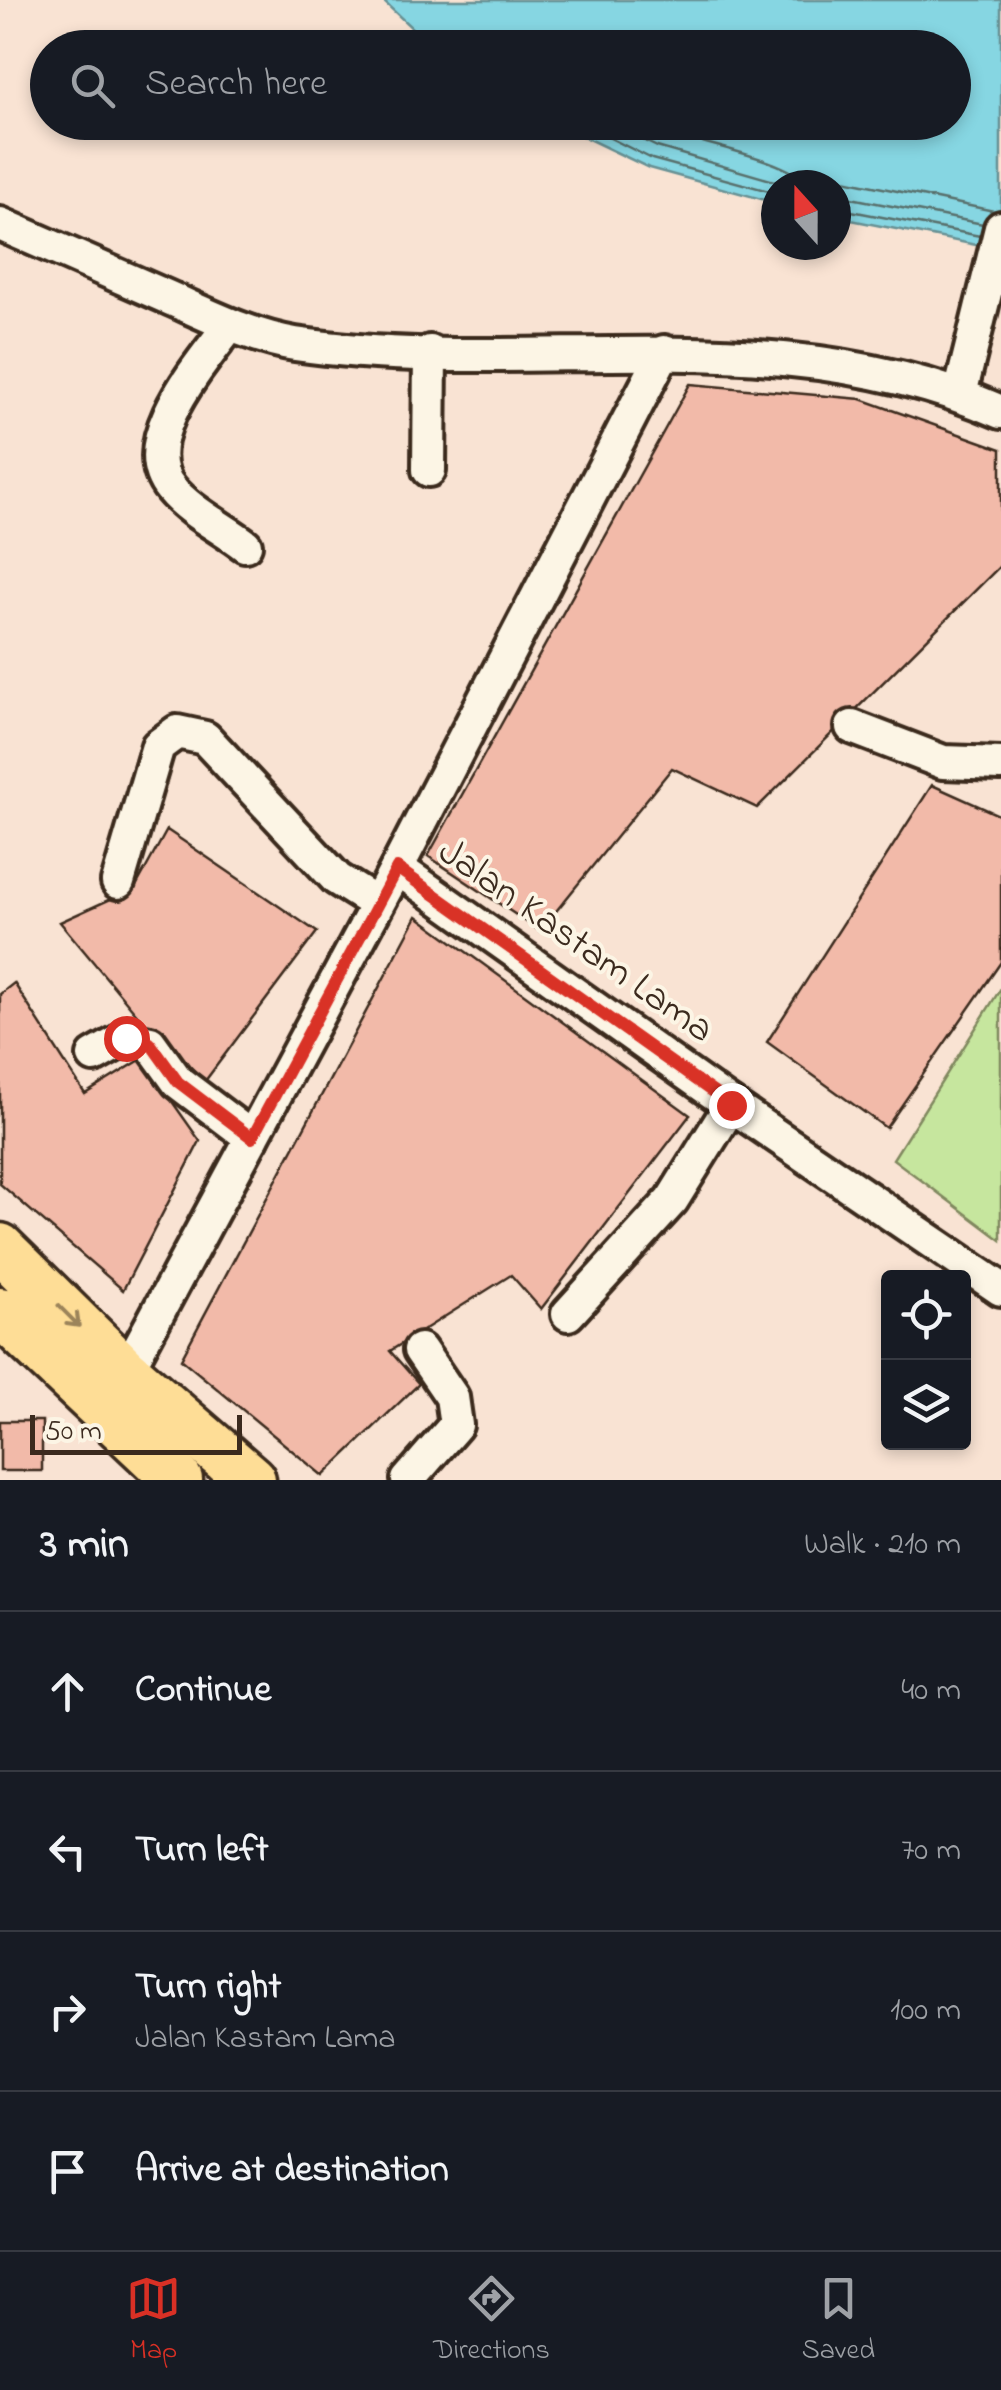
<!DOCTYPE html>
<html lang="en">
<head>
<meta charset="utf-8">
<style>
  :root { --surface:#171b24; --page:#242831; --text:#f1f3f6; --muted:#9ea1a6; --line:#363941; --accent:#d93025 }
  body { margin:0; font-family:"Indie Flower",sans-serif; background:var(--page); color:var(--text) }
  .controls { position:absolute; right:30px; bottom:30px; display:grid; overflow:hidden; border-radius:10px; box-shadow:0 5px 15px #0003 }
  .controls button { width:90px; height:90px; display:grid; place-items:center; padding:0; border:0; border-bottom:2px solid var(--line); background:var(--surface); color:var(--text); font:50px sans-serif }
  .compass { position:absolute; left:761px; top:170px; width:90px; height:90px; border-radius:50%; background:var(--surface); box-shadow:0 5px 15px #0003; rotate:339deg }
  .scale { position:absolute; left:30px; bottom:25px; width:212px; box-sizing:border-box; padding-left:10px; border:5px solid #3b2a1e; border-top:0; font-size:28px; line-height:35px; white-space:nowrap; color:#3b2a1e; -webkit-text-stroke:8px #fcf5e5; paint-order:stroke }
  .stop { position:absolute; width:30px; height:30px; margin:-22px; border:8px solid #d93025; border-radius:50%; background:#fff }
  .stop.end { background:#d93025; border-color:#fff; box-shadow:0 2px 10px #0008 }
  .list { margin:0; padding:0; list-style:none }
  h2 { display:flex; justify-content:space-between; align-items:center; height:130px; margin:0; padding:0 40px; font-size:42px }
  h2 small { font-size:32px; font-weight:400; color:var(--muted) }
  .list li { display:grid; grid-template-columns:65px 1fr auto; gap:30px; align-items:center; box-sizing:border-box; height:160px; padding:0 40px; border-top:2px solid var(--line) }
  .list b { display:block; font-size:38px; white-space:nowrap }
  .list p { margin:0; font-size:32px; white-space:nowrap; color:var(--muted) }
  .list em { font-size:32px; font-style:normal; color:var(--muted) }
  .icon { flex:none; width:55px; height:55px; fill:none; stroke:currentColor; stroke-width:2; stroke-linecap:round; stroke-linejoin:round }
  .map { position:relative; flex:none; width:1001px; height:1480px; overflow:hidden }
  .search { position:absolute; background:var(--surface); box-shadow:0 5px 15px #0003; left:30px; right:30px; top:30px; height:110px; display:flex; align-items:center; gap:25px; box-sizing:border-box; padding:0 35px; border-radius:55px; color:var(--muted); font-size:38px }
  .sheet { height:770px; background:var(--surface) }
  nav { display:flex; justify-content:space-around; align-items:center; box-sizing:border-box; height:140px; border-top:2px solid var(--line); background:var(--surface); font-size:28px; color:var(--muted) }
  nav a { display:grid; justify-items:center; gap:5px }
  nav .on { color:var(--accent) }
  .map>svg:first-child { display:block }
</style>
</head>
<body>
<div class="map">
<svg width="1001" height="1480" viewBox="0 0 1001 1480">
  <rect width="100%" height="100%" fill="#f9e3d3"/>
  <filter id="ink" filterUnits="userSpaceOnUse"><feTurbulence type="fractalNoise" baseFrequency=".01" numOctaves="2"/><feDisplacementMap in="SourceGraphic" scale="20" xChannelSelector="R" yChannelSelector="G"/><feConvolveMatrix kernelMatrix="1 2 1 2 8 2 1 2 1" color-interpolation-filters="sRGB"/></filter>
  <g filter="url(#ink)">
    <path fill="#c6e69e" stroke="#80885e" stroke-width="2.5" d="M1001 988V1240L893 1159Z"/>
    <path fill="#86d6e2" stroke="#689194" stroke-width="2.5" d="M382 0H1001V250L836 217V185H776V203L649 168 555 123 954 122V48L432 47Z"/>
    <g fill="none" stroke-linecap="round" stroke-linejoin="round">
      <g stroke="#596f6c" stroke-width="2.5">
        <path d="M578 122 652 159 776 193"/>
        <path d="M606 122 657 147 788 185"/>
        <path d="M641 122C680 142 786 155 808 185"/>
        <path d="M819 185 844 180 994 211"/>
        <path d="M836 195 983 224"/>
        <path d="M836 208 980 236"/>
      </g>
    </g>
    <g fill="#f2baa9" stroke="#3b2a1e" stroke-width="2.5">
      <path d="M690 384 861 399 1001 449V565L757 808 672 768 540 931 428 856Z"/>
      <path d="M932 785 1001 816V962L886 1128 767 1042Z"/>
      <path d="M167 830 317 932 205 1081 139 1017 60 922 135 888Z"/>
      <path d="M417 916 690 1115 541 1309 511 1275 390 1351 419 1384 323 1476 181 1359Z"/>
      <path d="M14 983 85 1094 142 1059 200 1141 123 1290 0 1184V994Z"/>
      <rect x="0" y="1421" width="42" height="50"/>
    </g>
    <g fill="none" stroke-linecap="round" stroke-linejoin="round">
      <defs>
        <g id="minor">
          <path d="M0 224C56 248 111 273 167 297 208 315 251 337 295 344 531 378 776 313 1001 412"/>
          <path d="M230 325C203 362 131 441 171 489 189 511 223 528 245 545"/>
          <path d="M960 394 1001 228"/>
          <path d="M429 470 430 352"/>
          <path d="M852 727 943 762 1001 764"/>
          <path d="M397 868 731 1105 1001 1289"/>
          <path d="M118 882 158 746 177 732 205 738 337 879 377 904"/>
          <path d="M94 1056 126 1038 150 1043 178 1082 252 1138"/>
          <path d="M568 1314 672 1200 731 1105"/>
          <path d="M126 1372 397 868 664 352"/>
          <path d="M408 1480 456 1425 452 1397 420 1350"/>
        </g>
        <g id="highway">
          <path d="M0 1248 126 1372 251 1480"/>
          <path d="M0 1312 178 1480"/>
        </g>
      </defs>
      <use href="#minor" stroke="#3b2a1e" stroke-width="40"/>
      <use href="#highway" stroke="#3b2a1e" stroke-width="55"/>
      <use href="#minor" stroke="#fcf5e5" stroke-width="32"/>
      <use href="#highway" stroke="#fedd96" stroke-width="48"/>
    </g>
    <defs><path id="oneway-shaft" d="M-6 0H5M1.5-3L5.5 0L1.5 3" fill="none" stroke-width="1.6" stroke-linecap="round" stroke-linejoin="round" transform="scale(2.5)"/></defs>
    <use stroke="#9c845a" href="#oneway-shaft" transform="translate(69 1316) rotate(45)"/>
  </g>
  <g fill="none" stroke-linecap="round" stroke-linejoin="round" filter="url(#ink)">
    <path stroke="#d93025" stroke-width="12" d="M126 1038 150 1043 178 1082 252 1138 397 868 731 1105"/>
  </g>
  <g text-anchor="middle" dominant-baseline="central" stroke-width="8" stroke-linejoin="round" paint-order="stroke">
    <g font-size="40" fill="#3b2a1e" stroke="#fcf5e5">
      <text transform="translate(575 942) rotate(35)">Jalan Kastam Lama</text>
    </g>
  </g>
</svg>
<div class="controls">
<button><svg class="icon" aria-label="locate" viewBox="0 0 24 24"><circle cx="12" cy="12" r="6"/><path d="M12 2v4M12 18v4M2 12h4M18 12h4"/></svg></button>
<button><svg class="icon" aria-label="layers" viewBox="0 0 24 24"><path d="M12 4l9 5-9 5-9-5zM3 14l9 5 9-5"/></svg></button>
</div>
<svg class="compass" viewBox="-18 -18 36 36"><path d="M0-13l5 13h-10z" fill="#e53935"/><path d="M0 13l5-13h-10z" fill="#9ea1a6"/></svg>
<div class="scale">50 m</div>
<div class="stop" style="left:126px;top:1038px"></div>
<div class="stop end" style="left:731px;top:1105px"></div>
<div class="search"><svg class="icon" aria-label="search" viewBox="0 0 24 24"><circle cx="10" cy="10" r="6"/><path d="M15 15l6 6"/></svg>Search here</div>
</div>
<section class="sheet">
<h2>3 min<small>Walk · 210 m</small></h2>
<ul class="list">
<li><svg class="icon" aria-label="ahead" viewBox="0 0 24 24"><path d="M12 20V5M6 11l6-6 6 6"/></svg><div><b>Continue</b></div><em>40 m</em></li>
<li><svg class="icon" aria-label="left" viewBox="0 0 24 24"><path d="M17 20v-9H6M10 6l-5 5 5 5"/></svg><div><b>Turn left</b></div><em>70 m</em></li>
<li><svg class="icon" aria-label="right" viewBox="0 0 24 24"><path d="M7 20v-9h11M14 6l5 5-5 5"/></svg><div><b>Turn right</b><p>Jalan Kastam Lama</p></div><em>100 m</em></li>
<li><svg class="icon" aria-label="arrive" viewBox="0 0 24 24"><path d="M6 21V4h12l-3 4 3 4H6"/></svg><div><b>Arrive at destination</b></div></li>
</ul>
</section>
<nav>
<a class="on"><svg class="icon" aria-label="map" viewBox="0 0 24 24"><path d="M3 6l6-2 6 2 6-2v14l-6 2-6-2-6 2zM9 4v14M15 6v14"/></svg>Map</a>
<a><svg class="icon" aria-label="directions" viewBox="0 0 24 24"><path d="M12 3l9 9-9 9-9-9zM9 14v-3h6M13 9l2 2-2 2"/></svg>Directions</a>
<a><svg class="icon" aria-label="saved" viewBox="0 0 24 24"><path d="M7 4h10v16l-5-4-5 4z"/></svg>Saved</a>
</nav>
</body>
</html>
